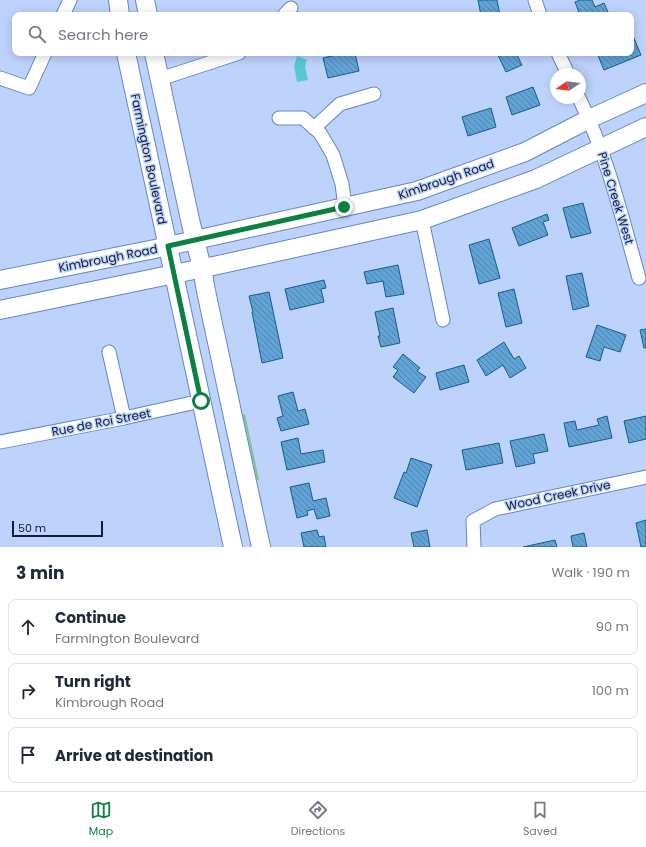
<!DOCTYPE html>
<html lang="en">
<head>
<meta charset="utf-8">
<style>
  :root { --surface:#fff; --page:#f6f6f7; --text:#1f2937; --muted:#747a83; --line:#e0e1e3; --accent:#0b8043 }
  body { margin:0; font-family:Poppins,sans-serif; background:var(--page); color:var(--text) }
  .compass { position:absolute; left:550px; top:68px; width:36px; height:36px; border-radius:50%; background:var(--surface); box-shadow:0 2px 10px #0003; rotate:257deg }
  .scale { position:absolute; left:12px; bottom:10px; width:91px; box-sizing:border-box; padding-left:4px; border:2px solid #111c35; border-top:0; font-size:11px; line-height:14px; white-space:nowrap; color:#111c35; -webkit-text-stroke:3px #bed3fb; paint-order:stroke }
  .stop { position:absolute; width:12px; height:12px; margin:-9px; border:3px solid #0b8043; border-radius:50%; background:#fff }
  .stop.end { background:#0b8043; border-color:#fff; box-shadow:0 1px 4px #0008 }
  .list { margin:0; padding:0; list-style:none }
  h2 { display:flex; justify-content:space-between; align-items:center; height:52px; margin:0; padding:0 16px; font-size:17px }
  h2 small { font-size:13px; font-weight:400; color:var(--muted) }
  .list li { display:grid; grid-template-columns:26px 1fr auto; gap:12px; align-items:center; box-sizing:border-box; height:56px; margin:0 8px 8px; padding:0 8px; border:1px solid var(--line); border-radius:8px }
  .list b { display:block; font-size:15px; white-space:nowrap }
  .list p { margin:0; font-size:13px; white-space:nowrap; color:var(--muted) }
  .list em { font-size:13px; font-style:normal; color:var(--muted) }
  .icon { flex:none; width:22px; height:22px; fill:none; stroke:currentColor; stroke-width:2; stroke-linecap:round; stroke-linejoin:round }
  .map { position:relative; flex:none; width:646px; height:547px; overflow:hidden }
  .search { position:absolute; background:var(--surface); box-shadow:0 2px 10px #0003; left:12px; right:12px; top:12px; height:44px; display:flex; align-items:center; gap:10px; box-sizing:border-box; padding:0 14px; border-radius:8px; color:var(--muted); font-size:15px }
  .sheet { height:244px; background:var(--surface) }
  nav { display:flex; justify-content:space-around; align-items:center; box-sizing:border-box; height:56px; border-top:1px solid var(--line); background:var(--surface); font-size:11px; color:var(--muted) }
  nav a { display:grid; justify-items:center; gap:2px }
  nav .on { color:var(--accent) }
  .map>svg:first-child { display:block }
</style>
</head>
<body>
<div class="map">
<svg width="646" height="547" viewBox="0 0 646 547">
  <defs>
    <pattern id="building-back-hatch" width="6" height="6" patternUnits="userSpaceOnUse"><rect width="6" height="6" fill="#62a3d6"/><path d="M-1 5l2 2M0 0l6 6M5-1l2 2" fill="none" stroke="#4f84ae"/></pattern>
  </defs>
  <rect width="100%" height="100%" fill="#bed3fb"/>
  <path fill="#86c284" d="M245 414 259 480H257L243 415Z"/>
  <path fill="#59c7d1" d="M297 56 307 60 305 66 308 80 297 82 294 66Z"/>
  <g fill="url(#building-back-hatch)" stroke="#165c8a">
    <path d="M478 0H497L500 15H481Z"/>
    <path d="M580 0H592L595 7 604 3 608 12 602 15H580L575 2Z"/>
    <path d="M633 36 641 55 604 70 597 53H631V37Z"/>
    <path d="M345 53H355L359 71 328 78 323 58Z"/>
    <path d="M497 53H516L522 65 506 72Z"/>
    <path d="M533 87 540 105 512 115 506 97Z"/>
    <path d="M491 108 496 127 468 136 462 117Z"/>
    <path d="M583 203 591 233 571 238 563 208Z"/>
    <path d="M547 214 549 220 543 222 548 235 519 246 512 228Z"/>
    <path d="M489 239 500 278 479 284 469 245Z"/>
    <path d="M398 265 404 294 386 297 383 281 367 284 364 272Z"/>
    <path d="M582 273 589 306 573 310 566 276Z"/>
    <path d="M324 280 326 288 321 289 324 302 290 310 285 289Z"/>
    <path d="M514 289 522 323 506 327 498 293Z"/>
    <path d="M269 292 283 358 262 363 252 312H253L249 296Z"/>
    <path d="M393 308 400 343 381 347 378 336H380L375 312Z"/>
    <path d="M597 325 626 335 620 352 604 347 600 361 586 357Z"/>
    <path d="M646 329V348H644L640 330Z"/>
    <path d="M504 342 514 359 519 356 526 368 510 378 503 365 486 376 477 360Z"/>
    <path d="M403 354 420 368 417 371 426 377 414 393 393 377 398 370 393 367Z"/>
    <path d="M464 365 469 382 440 390 436 373Z"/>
    <path d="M293 392 298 411 305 409 309 424 281 431 277 418 283 416 278 396Z"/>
    <path d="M607 416 612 438 569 447 564 423 575 421 577 430 599 425 597 419Z"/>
    <path d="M646 416V439L629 443 624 421Z"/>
    <path d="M544 434 548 451 533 454 535 463 516 467 510 441Z"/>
    <path d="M298 438 301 454 323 450 325 462 287 470 281 442Z"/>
    <path d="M499 443 503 463 466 470 462 450Z"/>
    <path d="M411 458 432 465 417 507 394 498 404 472 406 473Z"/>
    <path d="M309 483 313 501 326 498 330 516 317 519 314 509 307 511 308 515 297 518 290 487Z"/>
    <path d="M646 520V547H641L636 523Z"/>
    <path d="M317 530 319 537 324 536 326 547H304L301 533Z"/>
    <path d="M427 530 430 547H414L411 533Z"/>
    <path d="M584 533 587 547H573L571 536Z"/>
    <path d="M555 540 557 547H523Z"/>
  </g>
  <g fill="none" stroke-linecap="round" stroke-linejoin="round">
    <defs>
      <g id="street">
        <path d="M535 0 540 15"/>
        <path d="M63 15 70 0"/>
        <path d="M284 15 291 8"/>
        <path d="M558 53 568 74"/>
        <path d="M0 78 29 88 45 53"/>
        <path d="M160 79 239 53"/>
        <path d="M579 98C607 155 622 217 639 278"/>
        <path d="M279 118H303L320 133 333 155 342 184 345 207"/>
        <path d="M314 128 340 104 374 94"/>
        <path d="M422 220 443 320"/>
        <path d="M109 352 124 418"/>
        <path d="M0 442 124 418 201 401"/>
        <path d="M474 547 473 521 495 509 646 477"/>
      </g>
      <g id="secondary">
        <path d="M118 0 120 15"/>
        <path d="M145 0 148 15"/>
        <path d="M126 53 233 547"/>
        <path d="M154 53 191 224 202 268 206 291 261 547"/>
        <path d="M0 280 150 250 417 191 525 152 589 119 646 93"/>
        <path d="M0 310 218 265 422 220 536 179 646 127"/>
      </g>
    </defs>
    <use href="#street" stroke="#6685c3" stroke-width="15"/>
    <use href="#secondary" stroke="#6685c3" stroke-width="20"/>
    <use href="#street" stroke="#fff" stroke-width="13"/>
    <use href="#secondary" stroke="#fff" stroke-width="18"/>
  </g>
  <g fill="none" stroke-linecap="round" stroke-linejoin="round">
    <path stroke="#0b8043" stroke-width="5" d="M201 401 168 246 344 207"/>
  </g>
  <g text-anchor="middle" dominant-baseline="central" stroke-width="3" stroke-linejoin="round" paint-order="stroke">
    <g font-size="12" fill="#111c35" stroke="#bed3fb">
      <text transform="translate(149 159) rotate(78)">Farmington Boulevard</text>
      <text transform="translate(446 179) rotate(-19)">Kimbrough Road</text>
      <text transform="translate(616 198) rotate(73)">Pine Creek West</text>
      <text transform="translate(108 258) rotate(-11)">Kimbrough Road</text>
      <text transform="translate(101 422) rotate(-11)">Rue de Roi Street</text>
      <text transform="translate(558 495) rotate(-12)">Wood Creek Drive</text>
    </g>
  </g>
</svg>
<svg class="compass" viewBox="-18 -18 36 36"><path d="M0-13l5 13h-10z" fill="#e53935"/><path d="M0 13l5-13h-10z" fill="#747a83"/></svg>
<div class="scale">50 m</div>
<div class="stop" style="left:201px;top:401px"></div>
<div class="stop end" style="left:344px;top:207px"></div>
<div class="search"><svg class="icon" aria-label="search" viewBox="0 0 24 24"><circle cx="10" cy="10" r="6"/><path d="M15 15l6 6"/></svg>Search here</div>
</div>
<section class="sheet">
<h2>3 min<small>Walk · 190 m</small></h2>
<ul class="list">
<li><svg class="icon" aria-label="ahead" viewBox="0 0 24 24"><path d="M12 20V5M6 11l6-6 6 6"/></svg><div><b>Continue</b><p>Farmington Boulevard</p></div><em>90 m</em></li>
<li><svg class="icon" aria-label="right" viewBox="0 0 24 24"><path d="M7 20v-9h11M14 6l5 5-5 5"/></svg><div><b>Turn right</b><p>Kimbrough Road</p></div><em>100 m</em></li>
<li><svg class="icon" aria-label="arrive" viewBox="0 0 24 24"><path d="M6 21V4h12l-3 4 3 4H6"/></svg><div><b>Arrive at destination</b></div></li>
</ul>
</section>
<nav>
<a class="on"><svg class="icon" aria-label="map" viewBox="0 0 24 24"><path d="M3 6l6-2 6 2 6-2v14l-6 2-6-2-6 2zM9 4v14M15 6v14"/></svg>Map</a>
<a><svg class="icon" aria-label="directions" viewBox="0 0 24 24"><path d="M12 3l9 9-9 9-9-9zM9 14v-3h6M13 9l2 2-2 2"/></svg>Directions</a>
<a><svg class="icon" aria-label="saved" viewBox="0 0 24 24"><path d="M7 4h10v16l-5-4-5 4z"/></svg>Saved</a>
</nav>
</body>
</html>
